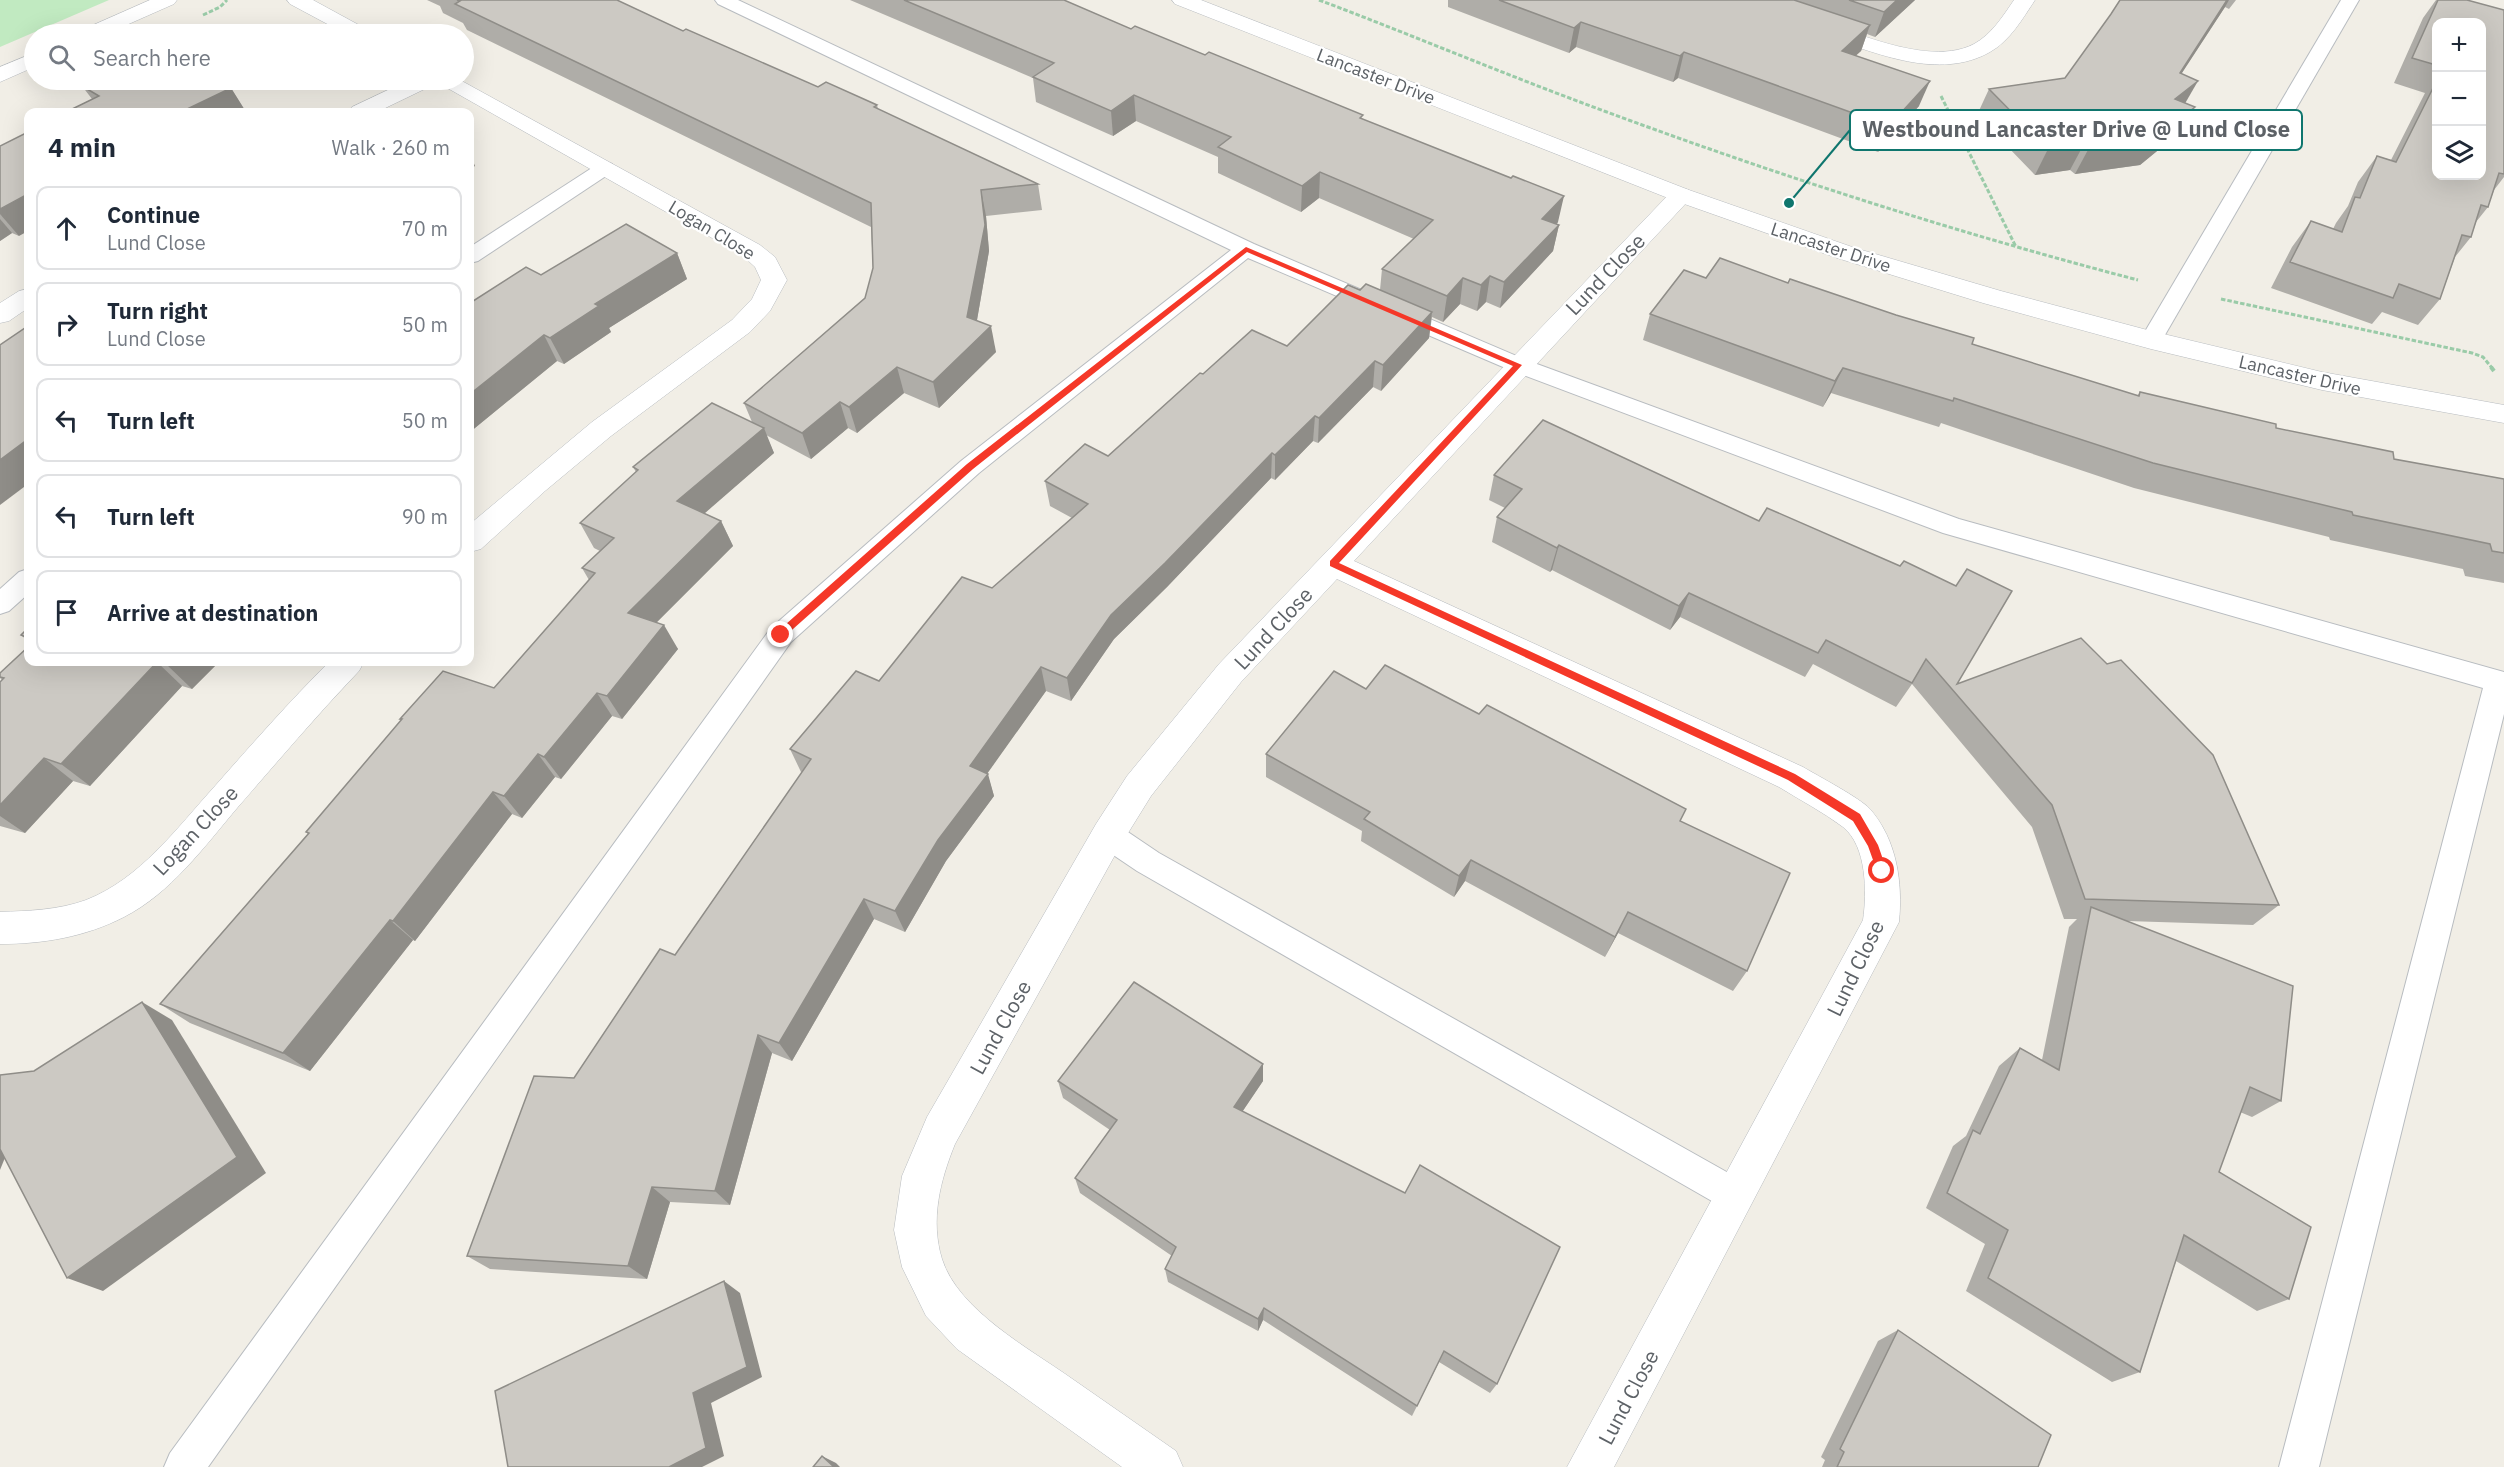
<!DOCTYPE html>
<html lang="en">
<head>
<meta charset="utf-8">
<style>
  :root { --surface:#fff; --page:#f6f6f7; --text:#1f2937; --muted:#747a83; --line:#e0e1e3 }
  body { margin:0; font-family:"IBM Plex Sans",sans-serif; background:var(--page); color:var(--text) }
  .controls { position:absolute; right:18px; top:18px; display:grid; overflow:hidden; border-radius:12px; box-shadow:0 6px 24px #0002 }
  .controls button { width:54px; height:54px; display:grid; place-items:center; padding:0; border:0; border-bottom:2px solid var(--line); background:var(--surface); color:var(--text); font:30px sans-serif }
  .stop { position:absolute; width:18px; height:18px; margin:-14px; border:4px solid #f53828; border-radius:50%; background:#fff }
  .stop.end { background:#f53828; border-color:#fff; box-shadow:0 2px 6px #0008 }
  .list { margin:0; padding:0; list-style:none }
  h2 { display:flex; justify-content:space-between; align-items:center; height:78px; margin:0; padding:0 24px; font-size:26px }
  h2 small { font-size:20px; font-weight:400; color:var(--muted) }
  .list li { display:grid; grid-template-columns:39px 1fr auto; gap:18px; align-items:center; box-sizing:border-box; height:84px; margin:0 12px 12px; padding:0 12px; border:2px solid var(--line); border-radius:12px }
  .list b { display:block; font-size:22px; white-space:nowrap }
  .list p { margin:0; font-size:20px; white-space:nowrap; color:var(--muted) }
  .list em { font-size:20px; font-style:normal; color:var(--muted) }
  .icon { flex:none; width:33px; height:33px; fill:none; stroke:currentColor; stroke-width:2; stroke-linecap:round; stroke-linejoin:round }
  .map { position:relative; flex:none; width:2504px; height:1467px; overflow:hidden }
  .search { position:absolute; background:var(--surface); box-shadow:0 6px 24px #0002; left:24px; top:24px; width:450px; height:66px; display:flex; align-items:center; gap:15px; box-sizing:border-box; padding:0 21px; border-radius:33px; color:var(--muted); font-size:22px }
  .panel { position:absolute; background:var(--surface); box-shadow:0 6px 24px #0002; left:24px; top:108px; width:450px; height:558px; border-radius:12px }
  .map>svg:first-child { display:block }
</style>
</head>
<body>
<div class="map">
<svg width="2504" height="1467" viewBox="0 0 2504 1467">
  <rect width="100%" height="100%" fill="#f1eee6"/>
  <path fill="#c1eac1" d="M0 0H109L0 47Z"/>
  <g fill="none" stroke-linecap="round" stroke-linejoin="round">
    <defs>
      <g id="service">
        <path d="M715 0H738L1254 244 1526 360 1959 519 2504 672V714L2319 1467H2279L2483 688 1943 533 1510 370 1248 258 979 473 791 642 208 1467H164L170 1453 771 628 961 461 1231 250 718 4Z"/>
        <path d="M2341 0H2359L2162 340 2159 345 2151 347 2143 345 2140 340Z"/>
        <path d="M605 162 612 164 615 168 612 172 478 261 470 263V247L598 164Z"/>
        <path d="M28 569V594L9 611 0 614V589L19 572Z"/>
        <path d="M1108 822 1119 826 1159 853 1748 1184 1754 1196 1748 1208 1736 1214 1724 1208 1137 871 1097 844 1093 835 1097 826Z"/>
      </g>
      <g id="minor">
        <path d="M287 0H313L368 30 372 34H346L290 4Z"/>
        <path d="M1726 0C1736 0 1748 0 1758 0 1816 12 1919 73 1974 44 1992 34 2003 16 2014 0H2035C2023 18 2010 41 1990 52 1939 81 1876 53 1825 36 1793 25 1761 15 1729 4Z"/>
        <path d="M409 80H460L760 245 775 257 787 280 770 311 750 332 611 436 545 491 481 549 470 552V524L592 422 732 320 752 299 761 280 755 267 742 255 435 81 433 85 377 112H349L352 107Z"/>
        <path d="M1681 188 1689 190 1693 195 1689 200 1354 561 1803 767C1818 776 1860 798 1870 809 1897 840 1903 883 1899 922L1614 1467H1567L1863 920C1867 893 1867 846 1843 827 1823 812 1800 800 1779 787L1337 579 1241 682 1151 796 1120 846 955 1144C940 1181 930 1220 942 1259 958 1310 1030 1349 1071 1378 1106 1402 1141 1427 1176 1451L1183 1467H1122L957 1349 926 1316 902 1267 894 1230 902 1176 927 1117 1096 824 1127 776 1219 664 1673 190Z"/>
        <path d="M28 289V308L9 321 0 323V303L19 291Z"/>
        <path d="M329 662H364L359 671C317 715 278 761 238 807 204 847 171 893 124 917 85 937 43 944 0 944V912C28 911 59 910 86 900 140 879 177 828 215 786 252 744 289 702 329 662Z"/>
      </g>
      <g id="tertiary">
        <path d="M150 0H177L174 4 106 34H78L82 30Z"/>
        <path d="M1172 0H1201L1689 190 1855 248 2001 291 2151 331 2322 372 2504 405V423L2322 390 2151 349 1983 303 1837 258 1673 200 1175 4Z"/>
        <path d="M34 53V67L0 82V67Z"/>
      </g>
    </defs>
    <use href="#service" stroke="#b8bcc0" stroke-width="2"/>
    <use href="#minor" stroke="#b8bcc0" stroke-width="1"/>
    <use href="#tertiary" stroke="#b8bcc0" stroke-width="1"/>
    <g stroke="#9acba8" stroke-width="3" stroke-dasharray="4.5 2" stroke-linecap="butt">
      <path d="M1319 0C1404 32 1487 67 1572 99 1758 169 1946 230 2138 280"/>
      <path d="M203 15 220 7 227 0"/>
      <path d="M1941 96 2016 247"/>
      <path d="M2221 299 2472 353 2483 357 2492 368"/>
    </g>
    <path stroke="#9acba8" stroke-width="4" stroke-dasharray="5 3" stroke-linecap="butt" d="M2491 367 2494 371"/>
    <use href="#service" fill="#fff" fill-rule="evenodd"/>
    <use href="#minor" fill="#fff" fill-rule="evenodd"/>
    <use href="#tertiary" fill="#fff" fill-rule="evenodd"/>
  </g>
  <g fill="#afada8" fill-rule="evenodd">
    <path d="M427 0H617L683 31 818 87 877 105 878 109 1038 184 1042 210 986 216 989 251 977 320 996 352 939 408 904 393 857 433 848 428 811 459 766 435 774 453 704 513 721 521 733 546 656 623 678 649 622 719 612 716 561 779 555 777 522 818 512 814 415 941 413 940 310 1071 190 1023 160 1004 308 834 306 832 401 720 400 719 494 688 589 580 582 568 600 551 594 548 580 523 636 472 633 467 752 422 744 403 865 298 873 268 871 227 467 30 463 23 443 13 440 6Z"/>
    <path d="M850 0H1064L1131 29 1363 119 1558 222 1557 224 1559 225 1553 251 1500 308 1486 302 1477 311 1460 304 1443 322 1432 317 1429 338 1381 391 1373 387 1318 443 1313 441 1275 480 1271 478 1167 587 1114 639 1071 701 1046 691 987 773 994 796 946 861 905 932 874 919 792 1061 772 1053 730 1205 670 1202 647 1279 490 1269 467 1256 574 1078 675 955 802 772H801L790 749 879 681 992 588 1072 518 1050 506 1045 481 1108 456 1203 374 1287 346 1360 290H1380L1382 269 1414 239 1319 198 1301 212 1218 173V157L1136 121 1113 136 1036 102 1033 78Z"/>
    <path d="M1448 0H1915L1875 37 1867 34 1861 51 1855 55 1919 106 1878 152 1678 78 1673 82 1576 47 1569 53 1448 7Z"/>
    <path d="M2120 0H2236L2229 9 2225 7 2181 74 2185 103 2179 133 2140 165 2075 174 2070 170 2035 175 1977 115 1989 89 2065 78 2111 14Z"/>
    <path d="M2436 0H2467L2504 10V177L2494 190 2488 207 2476 222 2471 237 2455 257 2440 299 2418 325 2382 312 2372 324 2271 288 2292 247 2311 221 2333 229 2336 223 2348 206 2358 182 2377 156 2391 160 2425 93 2394 83 2423 18ZM2436 22 2481 176H2436Z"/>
    <path d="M82 86 231 88 246 112H66L92 99Z"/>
    <path d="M0 146 19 236 12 233 0 241Z"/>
    <path d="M677 253 687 279 609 328 611 332 564 364 557 361 470 432 541 275Z"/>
    <path d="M1706 278 1788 283 1972 344 2137 396 2140 392 2394 459 2504 479V583L2465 576 2463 569 2330 540 2329 537 2134 488 1941 423 1939 427 1831 393 1823 407 1643 340 1650 314Z"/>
    <path d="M1494 475 1759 521 1957 684 2279 905 2253 925 2127 921 2281 1101 2252 1117 2240 1112 2219 1172 2289 1299 2257 1311 2176 1261 2140 1372 2112 1382 1966 1291 1985 1244 1926 1208 1953 1146 1966 1136 1999 1066 2020 1048 2042 1060 2069 927 2077 919H2064L2032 827 1912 684 1896 707 1813 664 1805 677 1680 617 1670 630 1552 570 1550 572 1492 542 1497 517 1505 508 1489 500Z"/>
    <path d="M28 628V641L21 635Z"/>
    <path d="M28 662H219L192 689 182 686 90 786 73 781 25 833 0 826V682L2 680 0 678V673Z"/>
    <path d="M1366 689 1479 714 1686 809 1680 821 1747 971 1733 991 1618 933 1605 957 1465 881 1454 897 1361 841 1362 831 1266 777V754Z"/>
    <path d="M1263 1064V1081L1242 1112 1497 1384 1490 1393 1439 1362 1412 1416 1263 1320 1258 1331 1168 1282 1165 1269 1172 1256 1080 1193 1075 1178 1110 1130 1063 1098 1058 1081Z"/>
    <path d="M1898 1330 2038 1467H1822L1825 1460 1821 1457 1878 1341Z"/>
  </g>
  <g fill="#8f8d88">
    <path d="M1897 0H1915L1875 37 1884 12Z"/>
    <path d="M2227 0H2229L2225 7 2165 99 2180 73Z"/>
    <path d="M1581 22 1576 47 1569 53 1574 28Z"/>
    <path d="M1870 25 1861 51 1833 77 1842 51Z"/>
    <path d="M1684 52 1678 78 1673 82 1680 56Z"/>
    <path d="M1930 81 1919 106 1878 152 1889 126Z"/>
    <path d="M2198 81 2183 107 2175 99Z"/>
    <path d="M231 88 246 112H181Z"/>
    <path d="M1134 95 1136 121 1113 136 1111 111Z"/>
    <path d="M2195 107 2179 133 2140 165 2075 174 2089 148Z"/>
    <path d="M2084 144 2070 170 2035 175 2048 149Z"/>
    <path d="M470 154 475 166 470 169Z"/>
    <path d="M1320 172 1319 198 1301 212 1302 186Z"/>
    <path d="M981 190 986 216 989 251 973 343 967 317Z"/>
    <path d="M28 194V231L19 236 0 214V209Z"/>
    <path d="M1564 196 1558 222 1537 245 1542 219Z"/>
    <path d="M0 219 12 233 0 241Z"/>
    <path d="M1559 225 1553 251 1500 308 1504 282Z"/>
    <path d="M677 253 687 279 609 328 611 332 564 364 550 338 595 304Z"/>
    <path d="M1490 276 1486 302 1477 311 1481 285Z"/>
    <path d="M1463 278 1460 304 1443 322 1447 296Z"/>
    <path d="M1432 312 1429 338 1381 391 1383 365Z"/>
    <path d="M991 326 996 352 939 408 933 382Z"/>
    <path d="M544 335 557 361 470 432V394Z"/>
    <path d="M1375 361 1373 387 1318 443 1319 418Z"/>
    <path d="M897 367 904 393 857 433 849 407Z"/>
    <path d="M1843 368 1831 393 1823 407 1835 381Z"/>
    <path d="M840 402 848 428 811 459 802 433Z"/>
    <path d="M1315 416 1313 441 1275 480V455Z"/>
    <path d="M764 428 774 453 689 527 677 501Z"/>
    <path d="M28 439V484L0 505V460Z"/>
    <path d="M1272 453 1271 478 1167 587 1114 639 1071 701 1067 678 1111 615Z"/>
    <path d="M721 521 733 546 642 637 628 613Z"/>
    <path d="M1559 545 1552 570 1550 572 1557 548Z"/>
    <path d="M1689 593 1680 617 1670 630 1679 606Z"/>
    <path d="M664 625 678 649 622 719 607 696Z"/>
    <path d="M157 662 182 686 90 786 61 764Z"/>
    <path d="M171 662H219L192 689 167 665Z"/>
    <path d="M1041 667 1046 691 977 788 970 766Z"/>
    <path d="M597 693 612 716 561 779 544 757Z"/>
    <path d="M538 754 555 777 522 818 504 796Z"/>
    <path d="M44 758 73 781 25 833 0 816V805Z"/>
    <path d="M988 774 994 796 946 861 905 932 895 911 938 840Z"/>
    <path d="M493 792 512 814 415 941 393 921Z"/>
    <path d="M1471 860 1465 881 1454 897 1459 876Z"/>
    <path d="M864 899 874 919 792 1061 779 1043Z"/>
    <path d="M1628 912 1618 933 1605 957 1615 937Z"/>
    <path d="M390 920 413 940 310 1071 283 1053Z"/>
    <path d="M142 1002 172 1020 266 1173 103 1291 67 1278Z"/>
    <path d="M758 1035 772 1053 730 1205 715 1191Z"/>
    <path d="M1263 1064V1081L1234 1124V1107Z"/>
    <path d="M0 1121 17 1128 0 1170Z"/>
    <path d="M652 1187 670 1202 647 1279 628 1266Z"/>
    <path d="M724 1281 740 1293 762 1377 711 1403 724 1456 702 1467H669L693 1393Z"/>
    <path d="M1264 1308 1263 1320 1258 1331V1319Z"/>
    <path d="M822 1456 836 1463 840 1467H834Z"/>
  </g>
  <g fill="#ccc9c3" stroke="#8f8d88" stroke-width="1.5">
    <path d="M457 0H617L683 31 686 29 818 87 826 82 877 105 874 107 1038 184 981 190 985 225 967 317 991 326 933 382 897 367 849 407 840 402 802 433 744 403 865 298 873 268 871 203 455 4 460 1Z"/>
    <path d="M904 0H1064L1131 29 1135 26 1205 55 1209 52 1363 115 1360 118 1511 178 1513 176 1564 196 1542 219 1559 225 1504 282 1490 276 1481 285 1463 278 1447 296 1382 269 1433 220 1320 172 1302 186 1218 147 1231 137 1134 95 1111 111 1033 77 1054 63Z"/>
    <path d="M1499 0H1794L1870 25 1842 51 1930 81 1889 126 1684 52 1680 56 1581 22 1574 28Z"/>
    <path d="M1849 0H1897L1884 12Z"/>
    <path d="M2120 0H2227L2180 73 2198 81 2175 99 2195 107 2155 139 2089 148 2084 144 2048 149 1989 89 2065 78 2111 14Z"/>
    <path d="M2438 0H2467L2504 10V174L2499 173 2488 207 2481 205 2471 237 2462 235 2440 299 2399 284 2393 298 2290 262 2311 221 2342 232 2355 197 2360 198 2377 156 2396 162 2436 82V176H2481V22H2436V65L2412 58Z"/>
    <path d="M96 80H215L231 88 181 112H66L99 96 82 86Z"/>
    <path d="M28 132V194L0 209V146Z"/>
    <path d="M626 224 677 253 595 304 599 306 550 338 544 335 470 394V303L526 267 541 275Z"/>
    <path d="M1720 258 1788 283 1790 279 1896 315 1974 338 1972 344 2139 396 2140 392 2276 424V428L2393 452 2394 459 2504 479V553L2492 551 2490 544 2353 515 2352 512 2153 463 1954 398 1953 401 1843 368 1835 381 1650 314 1684 270 1706 278Z"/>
    <path d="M1366 284 1432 312 1383 365 1375 361 1319 418 1315 416 1275 455 1272 453 1165 563 1111 615 1067 678 1041 667 970 766 988 774 938 840 895 911 864 899 779 1043 758 1035 715 1191 652 1187 628 1266 467 1256 534 1076 574 1078 660 949 675 955 811 759 790 749 856 671 879 681 962 577 992 588 1088 504 1045 481 1085 444 1108 456 1200 373 1203 374 1252 330 1287 346 1348 285 1360 290Z"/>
    <path d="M28 326V439L0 460V345Z"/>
    <path d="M712 403 764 428 677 501 721 521 628 613 664 625 607 696 597 693 544 757 538 754 504 796 493 792 393 921 390 920 283 1053 160 1004 309 833 306 832 402 719H400L443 671 494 688 595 573 582 568 614 538 580 523 638 470 633 467Z"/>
    <path d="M1543 420 1759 521 1767 508 1900 566 1904 561 1956 586 1967 569 2012 591 1957 684 2081 638 2107 664 2121 660 2213 755 2279 905 2085 899 2052 805 1926 659 1912 683 1826 640 1818 653 1689 593 1679 606 1559 545 1557 548 1497 517 1522 489 1494 475Z"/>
    <path d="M28 628V638L21 635Z"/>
    <path d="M28 647V662H171L167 665 157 662 61 764 44 758 0 805V682L4 678 0 677V673Z"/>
    <path d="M1385 665 1479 714 1487 705 1686 809 1680 821 1790 873 1747 971 1628 912 1615 937 1471 860 1459 876 1364 819 1370 812 1266 754 1334 671 1366 689Z"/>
    <path d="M2091 907 2293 986 2281 1101 2250 1087 2219 1172 2311 1227 2289 1299 2184 1235 2140 1372 1988 1278 2008 1230 1947 1193 1973 1130 1980 1134 2020 1048 2059 1070Z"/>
    <path d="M1134 982 1263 1064 1234 1107 1405 1193 1420 1165 1560 1247 1497 1384 1444 1351 1417 1406 1264 1308 1258 1319 1165 1269 1176 1247 1075 1178 1117 1120 1058 1081Z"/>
    <path d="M142 1002 237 1157 67 1278 0 1149V1075L34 1071Z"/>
    <path d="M724 1281 747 1367 693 1393 706 1448 669 1467H508L495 1391Z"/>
    <path d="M1898 1330 2051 1435 2038 1467H1837L1844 1452 1840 1449Z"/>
    <path d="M822 1456 834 1467H813Z"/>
  </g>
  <path fill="#f53828" d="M1246 247 1522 365 1339 563 1795 774 1860 814 1878 845 1887 871 1885 874H1878L1868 846 1853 821 1788 780 1330 566V561L1513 366 1247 252 973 469 784 637H777V632L967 464Z"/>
  <g text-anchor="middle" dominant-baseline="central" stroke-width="4.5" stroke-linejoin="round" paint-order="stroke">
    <g font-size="18" fill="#5d6267" stroke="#fff">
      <text transform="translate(1376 76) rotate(21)">Lancaster Drive</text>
      <text transform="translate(712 230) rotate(31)">Logan Close</text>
      <text transform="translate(1831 247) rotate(18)">Lancaster Drive</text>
      <text transform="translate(2300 375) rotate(13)">Lancaster Drive</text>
    </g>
    <g font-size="21" fill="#5d6267" stroke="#fff">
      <text transform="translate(1605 274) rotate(-46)">Lund Close</text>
      <text transform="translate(1273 628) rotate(-47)">Lund Close</text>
      <text transform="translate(195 830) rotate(-47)">Logan Close</text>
      <text transform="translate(1855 968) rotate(-64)">Lund Close</text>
      <text transform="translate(1000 1027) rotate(-61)">Lund Close</text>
      <text transform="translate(1628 1397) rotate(-62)">Lund Close</text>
    </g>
  </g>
  <path fill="none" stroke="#0f766e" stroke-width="2" d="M1789 203L1850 130"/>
  <circle fill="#0f766e" stroke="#fff" stroke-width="2" cx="1789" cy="203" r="6"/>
  <rect fill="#fff" stroke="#0f766e" stroke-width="2" x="1850" y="110" width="452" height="40" rx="6"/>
  <g font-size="22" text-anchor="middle" font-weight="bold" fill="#5d6267">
    <text x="2076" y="137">Westbound Lancaster Drive @ Lund Close</text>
  </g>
</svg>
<div class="controls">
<button>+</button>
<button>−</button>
<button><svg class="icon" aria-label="layers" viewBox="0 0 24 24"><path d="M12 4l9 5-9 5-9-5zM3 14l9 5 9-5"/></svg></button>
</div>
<div class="stop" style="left:1882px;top:871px"></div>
<div class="stop end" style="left:781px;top:635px"></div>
<div class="search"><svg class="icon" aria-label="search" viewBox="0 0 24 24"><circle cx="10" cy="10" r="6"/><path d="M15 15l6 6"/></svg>Search here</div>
<section class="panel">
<h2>4 min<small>Walk · 260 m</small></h2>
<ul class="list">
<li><svg class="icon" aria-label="ahead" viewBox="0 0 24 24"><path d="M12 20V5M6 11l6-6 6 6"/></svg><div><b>Continue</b><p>Lund Close</p></div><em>70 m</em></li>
<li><svg class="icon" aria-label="right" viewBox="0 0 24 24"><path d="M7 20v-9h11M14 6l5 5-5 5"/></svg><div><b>Turn right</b><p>Lund Close</p></div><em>50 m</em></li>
<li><svg class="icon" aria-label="left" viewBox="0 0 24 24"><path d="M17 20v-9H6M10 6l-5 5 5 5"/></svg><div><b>Turn left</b></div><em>50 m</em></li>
<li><svg class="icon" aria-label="left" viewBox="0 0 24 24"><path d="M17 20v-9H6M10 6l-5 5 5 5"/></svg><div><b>Turn left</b></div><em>90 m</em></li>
<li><svg class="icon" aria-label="arrive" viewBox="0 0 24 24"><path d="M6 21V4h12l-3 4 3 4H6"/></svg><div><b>Arrive at destination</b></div></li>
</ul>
</section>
</div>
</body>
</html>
